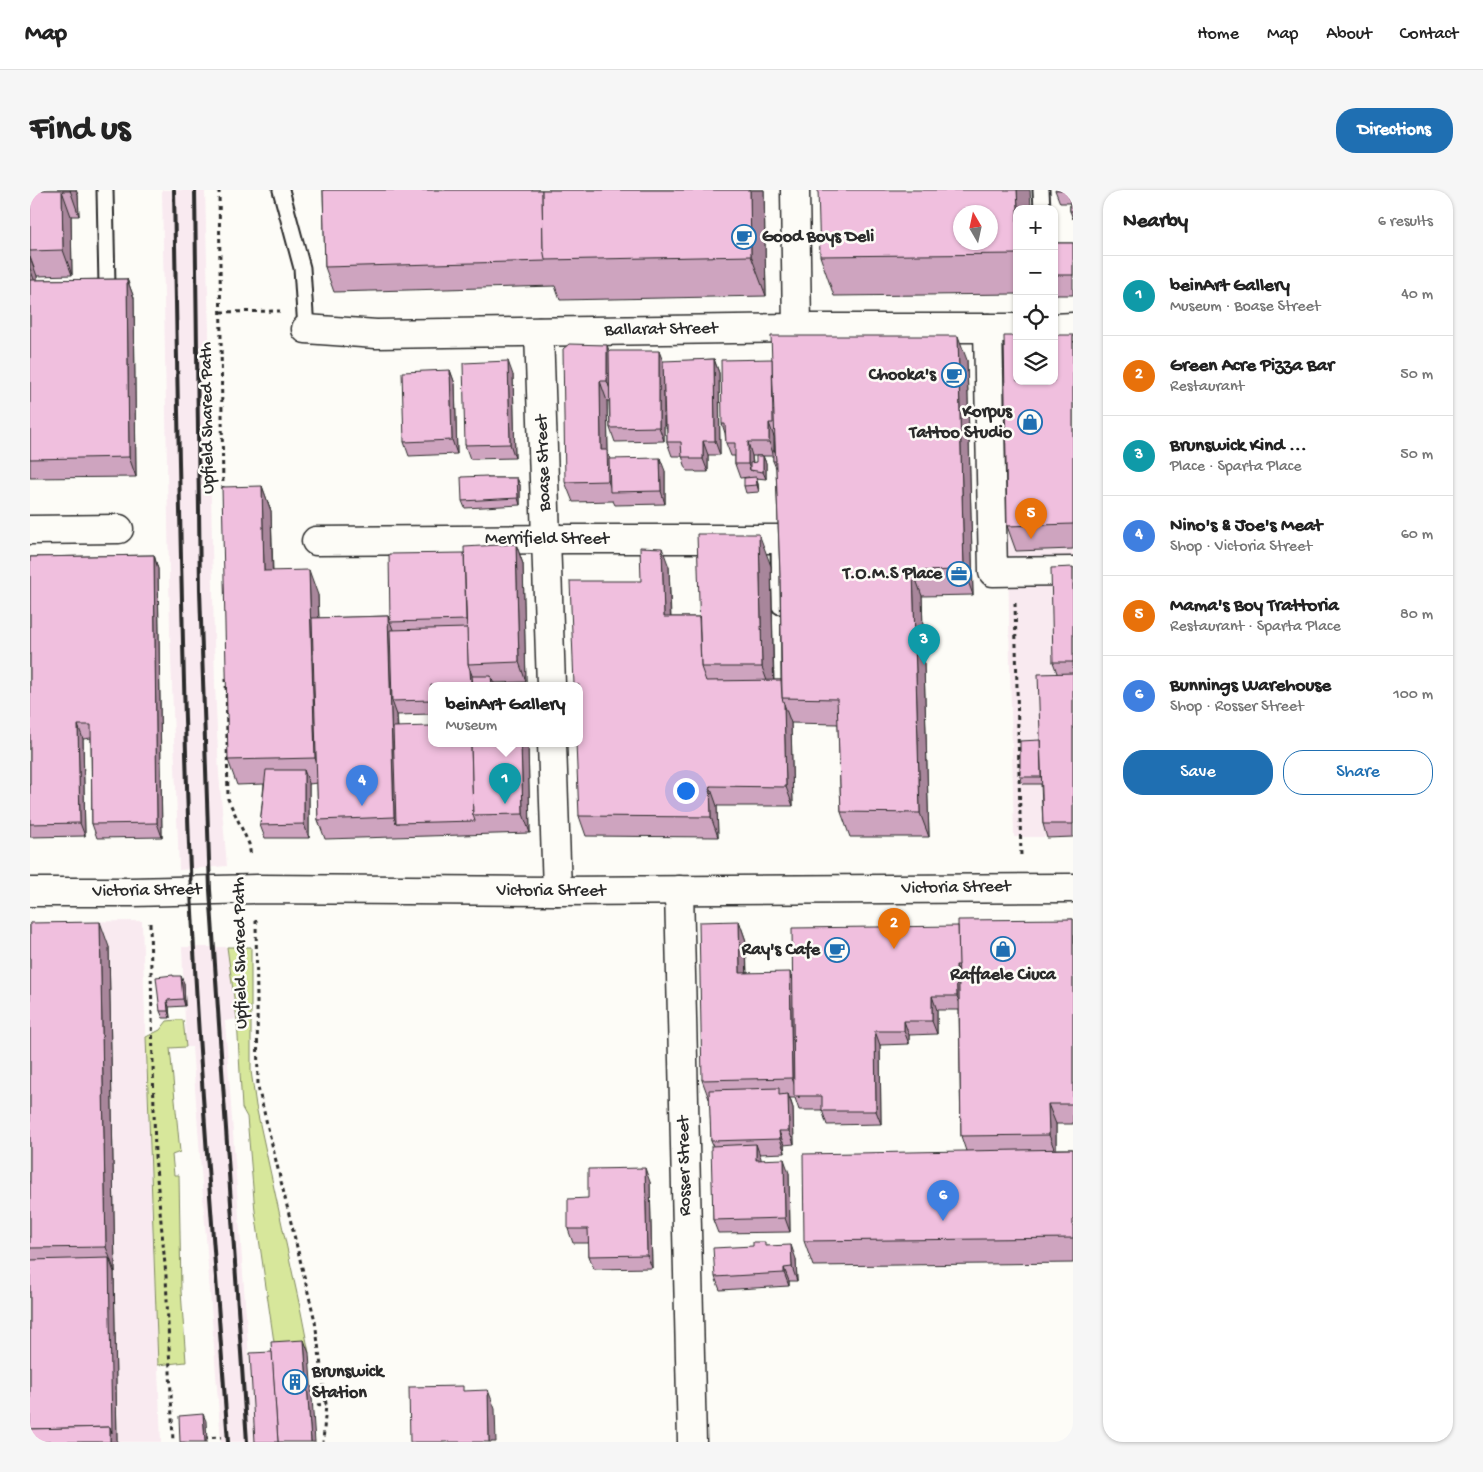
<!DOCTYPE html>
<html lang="en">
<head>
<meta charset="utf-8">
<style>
  :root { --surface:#fff; --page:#f6f6f6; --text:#222; --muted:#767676; --line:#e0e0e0; --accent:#1f6fb2 }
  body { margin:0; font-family:"Gochi Hand",sans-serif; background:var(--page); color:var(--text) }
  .controls { position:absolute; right:15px; top:15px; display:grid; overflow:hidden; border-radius:10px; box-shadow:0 1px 4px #0004 }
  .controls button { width:45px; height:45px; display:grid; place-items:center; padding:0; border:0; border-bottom:1px solid var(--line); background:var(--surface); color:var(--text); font:25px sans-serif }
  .compass { position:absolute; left:923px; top:15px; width:45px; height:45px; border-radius:50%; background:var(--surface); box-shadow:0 1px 4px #0004; rotate:351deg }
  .you { position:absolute; left:655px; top:600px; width:18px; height:18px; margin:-12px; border:4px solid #fff; border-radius:50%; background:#1a73e8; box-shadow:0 0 0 8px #1a73e833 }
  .badge { display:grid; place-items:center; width:32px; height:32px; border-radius:50%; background:var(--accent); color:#fff; font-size:16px; font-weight:700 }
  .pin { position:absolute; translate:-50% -41px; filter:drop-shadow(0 1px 2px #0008) }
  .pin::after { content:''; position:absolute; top:26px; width:18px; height:15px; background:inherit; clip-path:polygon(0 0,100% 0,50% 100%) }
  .popup { position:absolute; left:398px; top:492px; width:155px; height:65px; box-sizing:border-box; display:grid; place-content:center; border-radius:10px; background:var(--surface); filter:drop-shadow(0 1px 4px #0005); font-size:16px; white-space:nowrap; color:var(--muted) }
  .popup b { font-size:19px; color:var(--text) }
  .popup::after { content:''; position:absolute; left:50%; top:100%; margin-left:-10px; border:10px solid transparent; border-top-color:var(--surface) }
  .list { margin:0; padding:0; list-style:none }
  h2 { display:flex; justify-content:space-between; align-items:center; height:65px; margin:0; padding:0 20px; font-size:21px }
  h2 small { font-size:16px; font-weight:400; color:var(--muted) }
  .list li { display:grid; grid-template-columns:32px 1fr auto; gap:15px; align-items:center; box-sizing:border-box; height:80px; padding:0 20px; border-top:1px solid var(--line) }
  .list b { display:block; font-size:19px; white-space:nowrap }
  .list p { margin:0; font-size:16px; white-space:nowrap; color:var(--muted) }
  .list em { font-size:16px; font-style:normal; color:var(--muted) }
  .actions { display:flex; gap:10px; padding:15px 20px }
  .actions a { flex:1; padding:11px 0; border:1px solid var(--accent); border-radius:20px; text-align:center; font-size:18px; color:var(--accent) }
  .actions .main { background:var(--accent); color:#fff }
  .icon { flex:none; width:28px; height:28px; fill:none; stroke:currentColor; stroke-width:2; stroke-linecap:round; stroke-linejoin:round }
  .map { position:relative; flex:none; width:1043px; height:1252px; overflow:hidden; border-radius:20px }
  header { display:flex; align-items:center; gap:30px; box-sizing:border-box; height:70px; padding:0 25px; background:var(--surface); border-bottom:1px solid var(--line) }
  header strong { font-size:24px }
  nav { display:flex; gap:28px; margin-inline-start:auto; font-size:18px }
  .intro { display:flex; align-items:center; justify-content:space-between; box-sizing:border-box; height:120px; padding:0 30px }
  h1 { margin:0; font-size:35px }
  .button { padding:12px 22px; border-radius:20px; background:var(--accent); color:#fff; font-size:18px; font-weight:700 }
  main { display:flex; gap:30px; padding:0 30px }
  aside { flex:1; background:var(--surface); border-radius:20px; box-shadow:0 1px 4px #0004 }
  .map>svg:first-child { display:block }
</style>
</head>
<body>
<header>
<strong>Map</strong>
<nav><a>Home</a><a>Map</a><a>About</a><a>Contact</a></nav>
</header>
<div class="intro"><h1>Find us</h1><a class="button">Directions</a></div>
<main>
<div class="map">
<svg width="1043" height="1252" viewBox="0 0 1043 1252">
  <rect width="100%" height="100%" fill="#fdfcf7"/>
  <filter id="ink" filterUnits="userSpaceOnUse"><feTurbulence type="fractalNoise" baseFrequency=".02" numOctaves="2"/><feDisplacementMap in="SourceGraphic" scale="10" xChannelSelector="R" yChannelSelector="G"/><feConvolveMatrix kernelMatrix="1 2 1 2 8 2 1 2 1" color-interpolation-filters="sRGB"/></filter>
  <g filter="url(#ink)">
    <g fill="#f9eaf0">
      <path d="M132 0H175L180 177 181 305 185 495 189 584 197 676 149 680 140 442Z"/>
      <path d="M1043 170V647H984L979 431 976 171 987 191H1024Z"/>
      <path d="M112 731 120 982 131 1252H0V732Z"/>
      <path d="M152 757H197L207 829 195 831 225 1252H191L162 857H156Z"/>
    </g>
    <g fill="#d7e79b" stroke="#818963">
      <path d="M197 757H221V881L226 916 271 1122 279 1163 246 1166 225 1021 217 927 212 918 207 829Z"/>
      <path d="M147 830H153L156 857 140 858 150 962 142 965 144 985H149L151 1101 156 1172 128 1175 116 847 130 840 137 831Z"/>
    </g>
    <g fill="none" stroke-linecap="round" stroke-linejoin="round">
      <defs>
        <g id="lane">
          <path d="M75 0 77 95"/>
          <path d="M251 0 272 78 276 139"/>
          <path d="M1011 0 1012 19"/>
          <path d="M749 356 750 416"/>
        </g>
        <g id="street">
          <path d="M765 0 767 138"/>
          <path d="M958 138 963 382 1043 381"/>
          <path d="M1024 138 1043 137"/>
          <path d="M276 139 346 144 767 138H987"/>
          <path d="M509 142 521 495"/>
          <path d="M0 340 89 339"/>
          <path d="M286 351 541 349H749"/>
          <path d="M522 553 527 701"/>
          <path d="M649 700 662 1252"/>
        </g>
        <path id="secondary" d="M0 702H102L227 699 527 701 1043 698"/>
      </defs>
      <use href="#lane" stroke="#2b2b2b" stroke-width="19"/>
      <use href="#street" stroke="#2b2b2b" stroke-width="31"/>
      <use href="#secondary" stroke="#2b2b2b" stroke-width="31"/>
      <g stroke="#2b2b2b" stroke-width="3" stroke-dasharray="4 4" stroke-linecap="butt">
        <path d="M189 0 193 299"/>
        <path d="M191 122 250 121"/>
        <path d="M985 413 991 667"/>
        <path d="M196 488 198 609 219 654 221 667"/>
        <path d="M226 730 228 897 285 1131 296 1214 293 1252"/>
        <path d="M120 733 125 966 136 1086 143 1252"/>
        <path d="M279 1216 296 1214"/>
        <path d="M174 1248 191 1247"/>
      </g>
      <use href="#lane" stroke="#fdfcf7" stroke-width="15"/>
      <use href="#street" stroke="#fdfcf7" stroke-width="28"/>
      <use href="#secondary" stroke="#fdfcf7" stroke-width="28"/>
      <g stroke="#2b2b2b" stroke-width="4">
        <path d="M144 0C148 218 151 437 159 655 167 854 184 1053 198 1252"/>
        <path d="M165 0 170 400 180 700 217 1252"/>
      </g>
    </g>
    <g fill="#cea4bf" stroke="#2b2b2b" fill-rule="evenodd">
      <path d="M0 0H46L48 5 49 26H41L42 85 7 86V90L97 89 104 108 106 287 0 288Z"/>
      <path d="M293 0H734L736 106 530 110 525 96 304 102 295 77Z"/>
      <path d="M1025 0H1043V29L1040 21V13H1030Z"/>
      <path d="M987 19V104L804 106 790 66Z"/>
      <path d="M1024 53H1043V105H1025L1024 102Z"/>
      <path d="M1043 145V359L986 361 977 336Z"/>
      <path d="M579 161 633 172 684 169 689 183 690 265H678V282H666L665 281H657L652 266H642L637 252V240L635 234 634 213V251L585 252 580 238 579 211H577L578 264 580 269 635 281V314L585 315 583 311 543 312 535 292Z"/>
      <path d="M937 170 943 405 892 406 899 647H820L811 622 808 534 761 533 763 616H687L688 647 556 646 549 626 611 391 639 377 641 427H669L741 376 744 490H751L750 384 746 278 743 271V266H722L723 273 726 272 733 266 736 273V289L726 288 728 294 729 302 716 303 714 296 719 287 710 288 705 274V266H701L696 253 695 243 692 234ZM744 247H745V261H744Z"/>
      <path d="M420 180 425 194 427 264 379 266 374 252Z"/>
      <path d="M483 185 485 268 440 269 435 255Z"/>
      <path d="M457 286 458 288H487L490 295V315L435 318 432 311Z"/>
      <path d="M232 296 241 321 243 381 288 405 289 428 358 426 360 432 434 363 486 354 493 374 496 492 401 495V524L367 525 368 537 401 553H498L500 643 295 649 288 630 287 593 279 594V648H235L230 635 234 594 207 595 198 570Z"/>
      <path d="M124 365 128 379 132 647 67 648 62 634 61 548 53 549 55 646 0 647V367Z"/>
      <path d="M1043 377V647L1017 648 1013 634 1011 594H993L990 587 1010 550 1027 483 1023 472Z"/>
      <path d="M1043 729V934H1026V959H1043V1073L783 1076 774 1051 936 961 931 946 929 820H907V844L879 845V854L850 855 851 934 797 935 792 920H769L765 908H760L763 918 764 954 754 955 755 963 729 964 731 970 759 983 760 1042 688 1043 683 1030V956L681 951 680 909H679L672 890 709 731 716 751 717 783 762 789 928 736Z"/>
      <path d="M0 733 79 757 85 1082H84L87 1252H0Z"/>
      <path d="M144 786 154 793 155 816 139 817 140 828H133L130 821Z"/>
      <path d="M620 992 622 1078 564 1079 559 1066V1053H543L538 1039 558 1008Z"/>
      <path d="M737 1056 766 1069 767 1091H759V1096L690 1100 685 1087Z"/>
    </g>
    <g fill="#a8869b" stroke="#2b2b2b">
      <path d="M40 0H46L48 5 49 26Z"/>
      <path d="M720 0H734L736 106 721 66Z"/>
      <path d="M987 0H1000L1001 19H988Z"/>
      <path d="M32 1 41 26 42 85 33 60Z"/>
      <path d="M0 67 7 86V98L0 78Z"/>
      <path d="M97 89 104 108 106 287 99 267Z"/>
      <path d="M928 146 937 170 943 405 934 380Z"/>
      <path d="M577 155 584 174V211L577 191Z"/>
      <path d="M629 161 634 174V251L629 237Z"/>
      <path d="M684 169 689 183 690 265 685 251Z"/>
      <path d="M478 171 483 185 485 268 480 254Z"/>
      <path d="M420 180 425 194 427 264 422 250Z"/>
      <path d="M570 191 577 211 578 264 584 280 582 302 578 291 571 260Z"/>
      <path d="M739 233 744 247V266L739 252Z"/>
      <path d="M673 251 678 265V282L673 269Z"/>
      <path d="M718 252 722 266 723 281 720 280 718 274Z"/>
      <path d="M733 266 736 273V289L733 282Z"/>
      <path d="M630 268 635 281V314L631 301Z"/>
      <path d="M726 287 728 294 729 302 727 295Z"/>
      <path d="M487 288 490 295V315L488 308Z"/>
      <path d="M232 296 241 321 243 406 234 381Z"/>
      <path d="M729 344 741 376 744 510 732 477Z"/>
      <path d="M486 354 493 374 496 492 489 472Z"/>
      <path d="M632 358 639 377 641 447 634 427Z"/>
      <path d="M124 365 128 379 132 647 127 633Z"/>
      <path d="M279 380 288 405 294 593 285 568Z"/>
      <path d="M883 381 892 406 899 647 890 623Z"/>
      <path d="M358 426 365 445 362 511 367 525 370 633H366L364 627Z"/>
      <path d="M440 480 445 493V495H441Z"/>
      <path d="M461 486 464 493V495H462Z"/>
      <path d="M754 514 761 533 763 616 756 597Z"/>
      <path d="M48 535 53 549 55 646 50 633Z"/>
      <path d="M491 553H498L500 643 493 624Z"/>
      <path d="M274 580 279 593V648L274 634Z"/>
      <path d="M680 596 687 616 688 647 681 627Z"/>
      <path d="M709 731 716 751 717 802 710 783Z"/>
      <path d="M70 732 79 757 85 1082 76 1057Z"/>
      <path d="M926 775 931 789 932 819 927 806Z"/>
      <path d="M760 782 767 802 769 908 762 888Z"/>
      <path d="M151 786 154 793 155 816 153 809Z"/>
      <path d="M902 806 907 820V844L902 831Z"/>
      <path d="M137 810 139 817 140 828 138 821Z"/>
      <path d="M874 831 879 845V854L874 841Z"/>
      <path d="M845 841 850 855 851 934 846 921Z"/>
      <path d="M758 904 763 918 764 954 759 941Z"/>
      <path d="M1018 914 1026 934V964L1019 945Z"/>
      <path d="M749 941 754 955 755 963 750 949Z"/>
      <path d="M726 954 731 968V984L726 970Z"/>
      <path d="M754 969 759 983 760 1042 755 1028Z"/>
      <path d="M615 978 620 992 622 1078 617 1065Z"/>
      <path d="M761 1055 766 1069 767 1091 762 1077Z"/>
      <path d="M79 1068 84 1082 87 1252H80Z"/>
      <path d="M754 1078 759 1091V1096L754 1083Z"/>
      <path d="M274 1150 279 1163 285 1252H281Z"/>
      <path d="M458 1200 465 1219 466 1252H459Z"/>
      <path d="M173 1224 176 1231 177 1252H175Z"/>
    </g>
    <g fill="#f0bfde" stroke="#2b2b2b" fill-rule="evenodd">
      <path d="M0 0H40V1H32L33 60 0 61Z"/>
      <path d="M293 0H512L513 57 516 71 295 77Z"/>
      <path d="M512 0H720L721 66 515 70 513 57Z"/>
      <path d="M788 0H987L988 19H987V64L790 66ZM930 22H960V52H930Z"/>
      <rect x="1040" y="0" width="3" height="21"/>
      <rect x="1024" y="53" width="19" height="32"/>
      <path d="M97 89 99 267 0 269V90Z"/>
      <path d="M1024 145H1043V334L977 336 974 146H987V191H1024Z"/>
      <path d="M741 146H928L934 380 883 381 890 623 811 622 807 509 752 508 750 384Z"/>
      <path d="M539 154 577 155V191H570L571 260H577L578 291 535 292 533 159Z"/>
      <path d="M579 161H629V237L580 238Z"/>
      <path d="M684 169 685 251H673V269H661V267H652L651 252H637V234H635L633 171Z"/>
      <path d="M742 169 743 233H739V252H718V274H705V253H696L695 234H692L691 170Z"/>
      <path d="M478 171 480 254 435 255 433 173Z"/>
      <path d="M420 180 422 250 374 252 372 182Z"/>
      <path d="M743 261H745L746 271H743Z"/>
      <path d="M726 266H733V282L720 280V273L726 272Z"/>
      <path d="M630 268 631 301 580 302 579 269Z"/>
      <path d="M457 286V288H487L488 308 432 311 431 287Z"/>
      <path d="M726 287 727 295 714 296V288Z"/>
      <path d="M232 296 234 381 279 380 285 568 198 570 192 297Z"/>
      <path d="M667 344H729L732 477H671Z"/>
      <path d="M486 354 489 472 438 474 434 357Z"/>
      <path d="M610 357 632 358 634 427H669L671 477 676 491 751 490 752 508 754 514 756 597 680 596 681 627 549 626 546 553H549V495H544L540 391H611Z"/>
      <path d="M434 363 436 430 360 432 359 364Z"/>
      <path d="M124 365 127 633 62 634 61 535H48L50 633 0 634V367Z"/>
      <path d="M1043 377V472H1023L1021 378Z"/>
      <path d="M358 426 364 627 288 630 282 428Z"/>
      <path d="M437 438 438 474 440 480 441 495H401V510L362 511 360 440Z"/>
      <path d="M1043 483V634H1013L1008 484Z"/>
      <path d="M442 486H461L462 495H443Z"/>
      <path d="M401 536V553H441L443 625 445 631 366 633 363 537Z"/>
      <path d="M1010 550 1011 587H990V551Z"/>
      <path d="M441 553H491L493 624 443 625Z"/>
      <path d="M236 580H274V634L230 635Z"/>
      <path d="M1043 729V914H1018L1019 945 931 946 928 730Z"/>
      <path d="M709 731 710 783 760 782 762 888 672 890 669 732Z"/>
      <path d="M70 732 76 1057 0 1058V733Z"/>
      <path d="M928 736 929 775H926L927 806H902V831H874V841H845L846 921H792V906H764L762 738Z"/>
      <path d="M143 785V786H151L153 809 137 810 138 821H130L126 787Z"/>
      <path d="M749 898V905L758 904 759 941H749L750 949 681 951 679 900Z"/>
      <path d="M726 954V970L754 969 755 1028 683 1030 681 956Z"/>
      <path d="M1043 959V1048L774 1051 773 964Z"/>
      <path d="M615 978 617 1065 559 1066 558 1039H538V1009L558 1008V979Z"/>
      <path d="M723 1052H735V1056L761 1055 762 1077 754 1078V1083L685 1087 683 1058 723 1056Z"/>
      <path d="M79 1068 82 1243 80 1237 0 1239V1070Z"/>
      <path d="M274 1150 281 1252H248L241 1152Z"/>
      <path d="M242 1162 248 1252H225L220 1163Z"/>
      <path d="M433 1196V1201L458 1200 459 1252H380L379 1197Z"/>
      <path d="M173 1224 175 1252H150L149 1226Z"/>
      <path d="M80 1237V1252H0V1239Z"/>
    </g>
  </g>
  <defs>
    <symbol id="cafe-ring" viewBox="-11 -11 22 22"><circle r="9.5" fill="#fdfcf7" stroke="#1f6fb2" stroke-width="1.5"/><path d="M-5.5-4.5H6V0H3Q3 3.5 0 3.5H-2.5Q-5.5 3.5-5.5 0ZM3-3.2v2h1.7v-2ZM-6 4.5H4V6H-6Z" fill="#1f6fb2"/></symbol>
    <symbol id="shop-ring" viewBox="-11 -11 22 22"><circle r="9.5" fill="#fdfcf7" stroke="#1f6fb2" stroke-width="1.5"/><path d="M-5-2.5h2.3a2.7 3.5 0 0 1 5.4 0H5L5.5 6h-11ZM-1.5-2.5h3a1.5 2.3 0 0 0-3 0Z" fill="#1f6fb2"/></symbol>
    <symbol id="office-ring" viewBox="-11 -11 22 22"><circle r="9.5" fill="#fdfcf7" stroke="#1f6fb2" stroke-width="1.5"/><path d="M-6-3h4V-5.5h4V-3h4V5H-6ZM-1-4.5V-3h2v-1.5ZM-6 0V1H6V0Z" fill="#1f6fb2"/></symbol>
    <symbol id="building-ring" viewBox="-11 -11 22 22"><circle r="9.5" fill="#fdfcf7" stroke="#1f6fb2" stroke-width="1.5"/><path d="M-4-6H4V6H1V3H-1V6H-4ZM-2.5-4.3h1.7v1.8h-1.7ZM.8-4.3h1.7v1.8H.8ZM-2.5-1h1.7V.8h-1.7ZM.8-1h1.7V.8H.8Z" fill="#1f6fb2"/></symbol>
  </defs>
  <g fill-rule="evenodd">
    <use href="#cafe-ring" x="700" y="33" width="28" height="28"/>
    <use href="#cafe-ring" x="910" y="171" width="28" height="28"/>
    <use href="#shop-ring" x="986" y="218" width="28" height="28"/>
    <use href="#office-ring" x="915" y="370" width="28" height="28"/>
    <use href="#shop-ring" x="959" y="745" width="28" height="28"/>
    <use href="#cafe-ring" x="793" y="746" width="28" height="28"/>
    <use href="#building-ring" x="251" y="1178" width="28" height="28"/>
  </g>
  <g text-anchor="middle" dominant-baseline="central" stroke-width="5" stroke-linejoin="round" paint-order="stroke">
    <g font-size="18" font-weight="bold" fill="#2b2b2b" stroke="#fdfcf7" text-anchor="end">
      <text x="732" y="47" text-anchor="start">Good Boys Deli</text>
      <text x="906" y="185">Chooka's</text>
      <text x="982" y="222">Korpus<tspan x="982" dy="21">Tattoo Studio</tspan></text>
      <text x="912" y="384">T.O.M.S Place</text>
      <text x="790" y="760">Ray's Cafe</text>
      <text x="973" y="785" text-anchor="middle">Raffaele Ciuca</text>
      <text x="282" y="1182" text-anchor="start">Brunswick<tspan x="282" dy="21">Station</tspan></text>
    </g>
    <g font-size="18" fill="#2b2b2b" stroke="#fdfcf7">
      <text transform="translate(631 140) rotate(-1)">Ballarat Street</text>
      <text transform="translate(178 228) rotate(-91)">Upfield Shared Path</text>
      <text transform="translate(514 273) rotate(-92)">Boase Street</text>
      <text x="517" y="349">Merrifield Street</text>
      <text transform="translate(926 698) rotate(-1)">Victoria Street</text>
      <text transform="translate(117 701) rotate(-1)">Victoria Street</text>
      <text x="521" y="701">Victoria Street</text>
      <text transform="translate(211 763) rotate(-91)">Upfield Shared Path</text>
      <text transform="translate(655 976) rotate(-91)">Rosser Street</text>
    </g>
  </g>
</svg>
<div class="controls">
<button>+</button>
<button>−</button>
<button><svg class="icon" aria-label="locate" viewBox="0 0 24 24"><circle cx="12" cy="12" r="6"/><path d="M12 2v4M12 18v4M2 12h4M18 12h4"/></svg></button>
<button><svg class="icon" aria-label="layers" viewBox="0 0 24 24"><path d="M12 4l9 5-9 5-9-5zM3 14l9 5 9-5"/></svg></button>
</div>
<svg class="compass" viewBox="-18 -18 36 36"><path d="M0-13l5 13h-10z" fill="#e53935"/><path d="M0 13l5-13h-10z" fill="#767676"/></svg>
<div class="you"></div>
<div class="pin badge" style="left:475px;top:614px;background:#0f9aa8">1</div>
<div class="popup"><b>beinArt Gallery</b>Museum</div>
<div class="pin badge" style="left:864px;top:759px;background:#e8710a">2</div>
<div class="pin badge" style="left:894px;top:475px;background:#0f9aa8">3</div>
<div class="pin badge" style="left:332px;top:616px;background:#3f7fe0">4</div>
<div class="pin badge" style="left:1001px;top:349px;background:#e8710a">5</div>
<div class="pin badge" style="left:913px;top:1031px;background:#3f7fe0">6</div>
</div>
<aside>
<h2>Nearby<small>6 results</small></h2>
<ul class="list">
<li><span class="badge" style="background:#0f9aa8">1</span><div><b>beinArt Gallery</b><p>Museum · Boase Street</p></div><em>40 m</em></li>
<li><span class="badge" style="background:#e8710a">2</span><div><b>Green Acre Pizza Bar</b><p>Restaurant</p></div><em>50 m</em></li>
<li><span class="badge" style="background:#0f9aa8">3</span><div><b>Brunswick Kind ...</b><p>Place · Sparta Place</p></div><em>50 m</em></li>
<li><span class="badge" style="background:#3f7fe0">4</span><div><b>Nino's &amp; Joe's Meat</b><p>Shop · Victoria Street</p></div><em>60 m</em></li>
<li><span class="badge" style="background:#e8710a">5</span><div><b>Mama's Boy Trattoria</b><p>Restaurant · Sparta Place</p></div><em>80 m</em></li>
<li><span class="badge" style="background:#3f7fe0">6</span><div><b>Bunnings Warehouse</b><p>Shop · Rosser Street</p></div><em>100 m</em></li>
</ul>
<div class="actions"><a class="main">Save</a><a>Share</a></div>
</aside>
</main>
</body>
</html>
